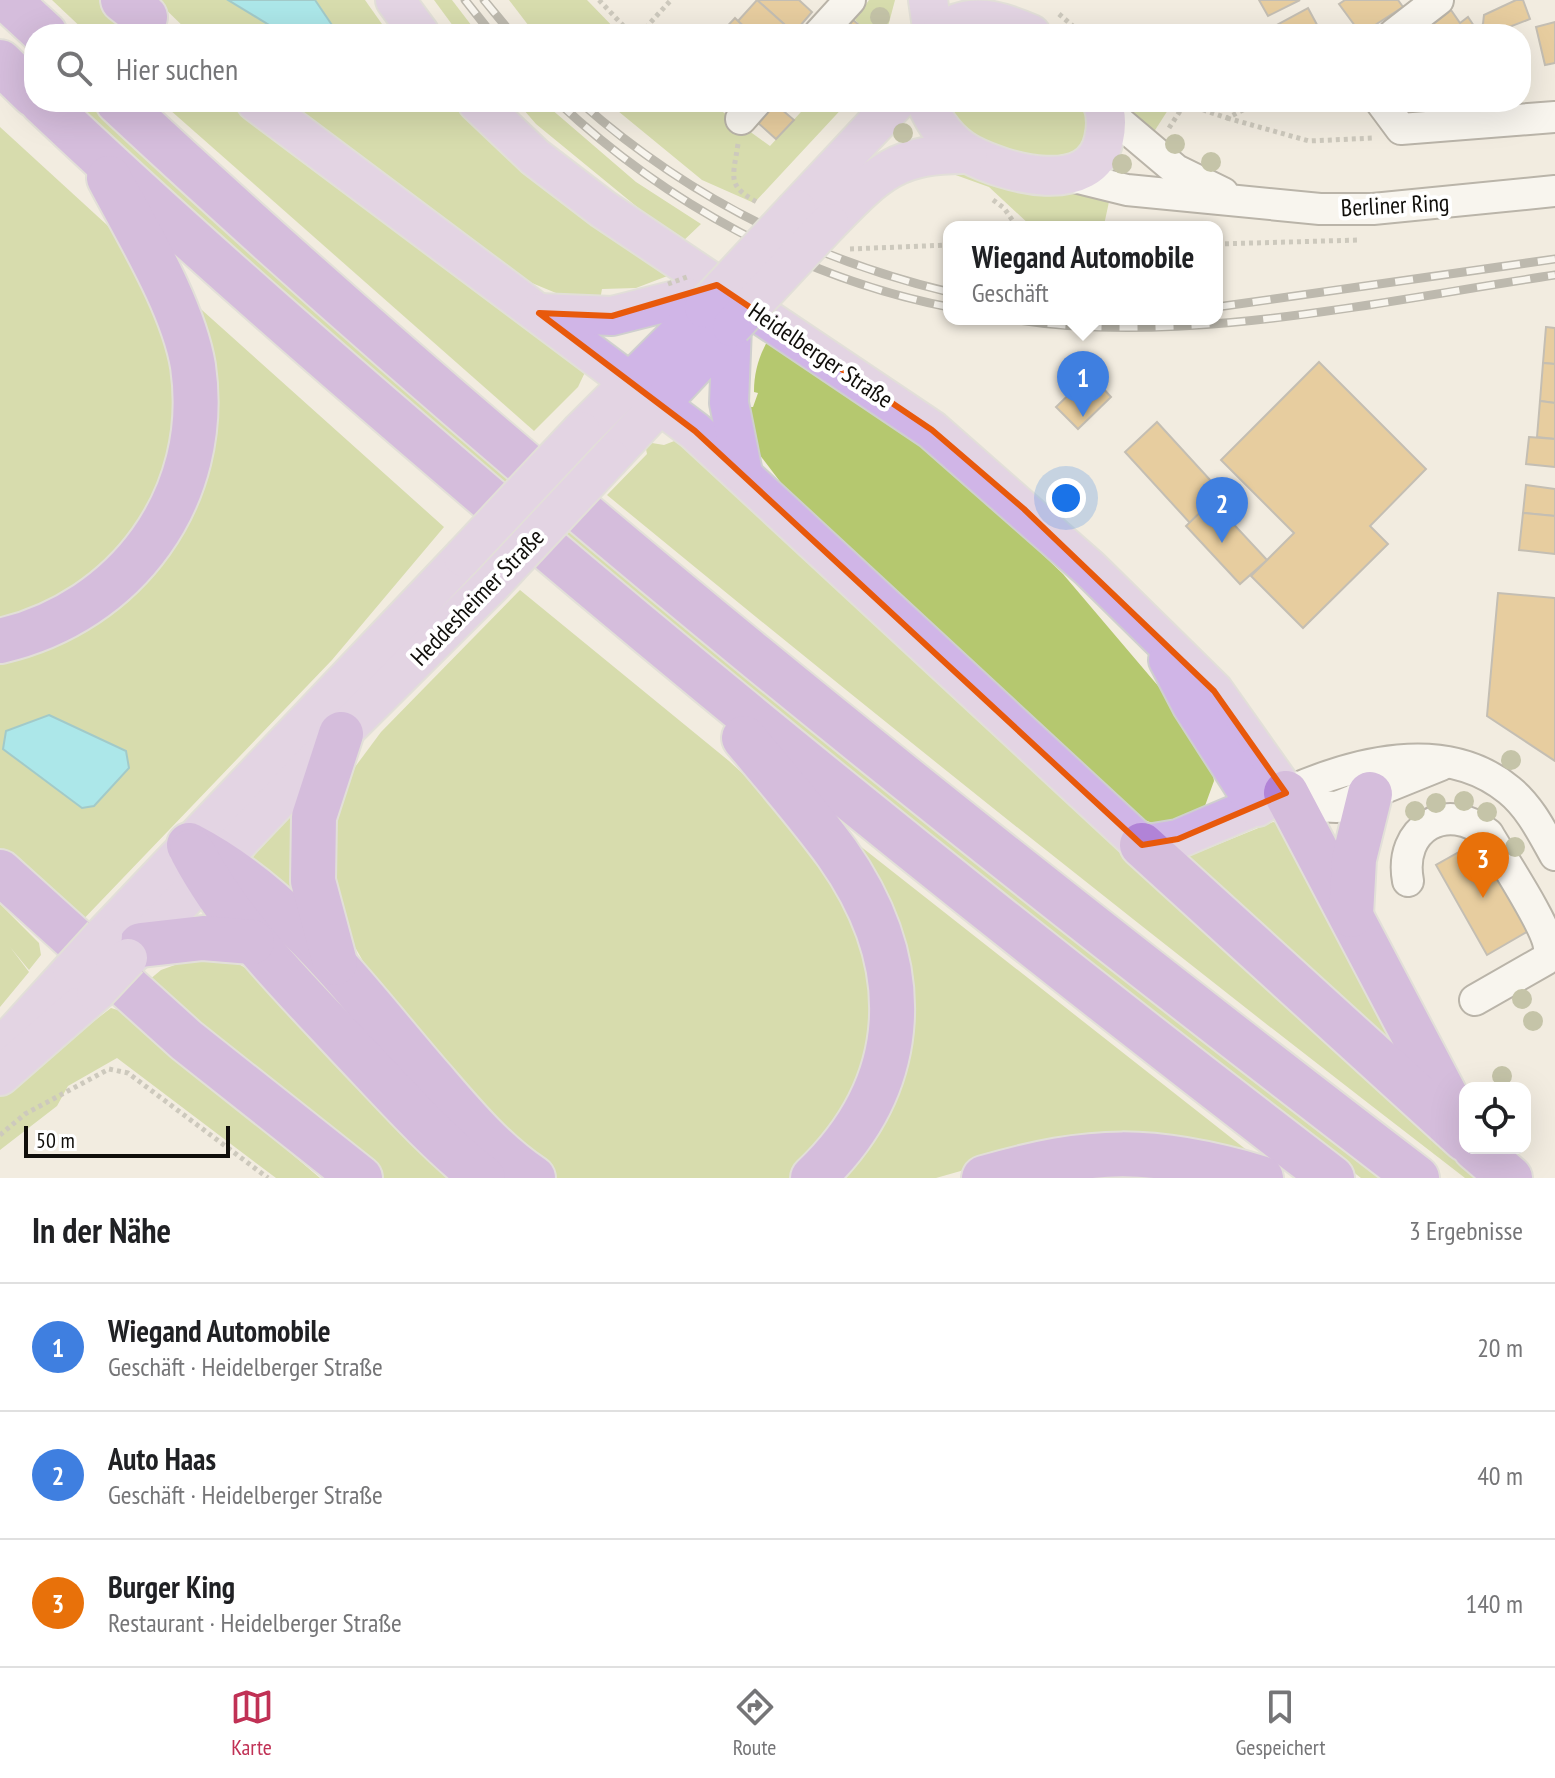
<!DOCTYPE html>
<html lang="de">
<head>
<meta charset="utf-8">
<style>
  :root { --surface:#fff; --page:#f2f2f2; --text:#202124; --muted:#757577; --line:#e0e0e0; --accent:#c03155 }
  body { margin:0; font-family:"PT Sans Narrow",sans-serif; background:var(--page); color:var(--text) }
  .controls { position:absolute; right:24px; bottom:24px; display:grid; overflow:hidden; border-radius:16px; box-shadow:0 8px 32px #0002 }
  .controls button { width:72px; height:72px; display:grid; place-items:center; padding:0; border:0; border-bottom:2px solid var(--line); background:var(--surface); color:var(--text); font:40px sans-serif }
  .scale { position:absolute; left:24px; bottom:20px; width:206px; box-sizing:border-box; padding-left:8px; border:4px solid #100e0a; border-top:0; font-size:22px; line-height:28px; white-space:nowrap; color:#100e0a; -webkit-text-stroke:6px #fff; paint-order:stroke }
  .you { position:absolute; left:1066px; top:498px; width:28px; height:28px; margin:-20px; border:6px solid #fff; border-radius:50%; background:#1a73e8; box-shadow:0 0 0 12px #1a73e833 }
  .badge { display:grid; place-items:center; width:52px; height:52px; border-radius:50%; background:var(--accent); color:#fff; font-size:26px; font-weight:700 }
  .pin { position:absolute; translate:-50% -66px; filter:drop-shadow(0 2px 4px #0008) }
  .pin::after { content:''; position:absolute; top:42px; width:28px; height:24px; background:inherit; clip-path:polygon(0 0,100% 0,50% 100%) }
  .popup { position:absolute; left:943px; top:221px; width:280px; height:104px; box-sizing:border-box; display:grid; place-content:center; border-radius:16px; background:var(--surface); filter:drop-shadow(0 2px 6px #0005); font-size:26px; white-space:nowrap; color:var(--muted) }
  .popup b { font-size:30px; color:var(--text) }
  .popup::after { content:''; position:absolute; left:50%; top:100%; margin-left:-16px; border:16px solid transparent; border-top-color:var(--surface) }
  .list { margin:0; padding:0; list-style:none }
  h2 { display:flex; justify-content:space-between; align-items:center; height:104px; margin:0; padding:0 32px; font-size:34px }
  h2 small { font-size:26px; font-weight:400; color:var(--muted) }
  .list li { display:grid; grid-template-columns:52px 1fr auto; gap:24px; align-items:center; box-sizing:border-box; height:128px; padding:0 32px; border-top:2px solid var(--line) }
  .list b { display:block; font-size:30px; white-space:nowrap }
  .list p { margin:0; font-size:26px; white-space:nowrap; color:var(--muted) }
  .list em { font-size:26px; font-style:normal; color:var(--muted) }
  .icon { flex:none; width:44px; height:44px; fill:none; stroke:currentColor; stroke-width:2; stroke-linecap:round; stroke-linejoin:round }
  .map { position:relative; flex:none; width:1555px; height:1178px; overflow:hidden }
  .search { position:absolute; background:var(--surface); box-shadow:0 8px 32px #0002; left:24px; right:24px; top:24px; height:88px; display:flex; align-items:center; gap:20px; box-sizing:border-box; padding:0 28px; border-radius:32px; color:var(--muted); font-size:30px }
  .sheet { height:488px; background:var(--surface) }
  nav { display:flex; justify-content:space-around; align-items:center; box-sizing:border-box; height:112px; border-top:2px solid var(--line); background:var(--surface); font-size:22px; color:var(--muted) }
  nav a { display:grid; justify-items:center; gap:4px }
  nav .on { color:var(--accent) }
  .map>svg:first-child { display:block }
</style>
</head>
<body>
<div class="map">
<svg width="1555" height="1178" viewBox="0 0 1555 1178">
  <rect width="100%" height="100%" fill="#f2ece0"/>
  <g fill="#b5c86f">
    <path d="M52 0H104L145 34H88Z"/>
    <path d="M156 0H365L389 34H191Z"/>
    <path d="M434 0H452L478 34H459Z"/>
    <path d="M509 0H587L620 34H535Z"/>
    <path d="M869 0H895L886 34H870L855 20Z"/>
    <path d="M70 102H91L216 217 1388 1178H1361L1108 983 702 656 208 228Z"/>
    <path d="M161 102H232L587 368 578 387 534 431Z"/>
    <path d="M280 102H449C517 167 592 222 670 275L636 288 602 289 600 300 556 293 515 276Z"/>
    <path d="M517 102H543L636 182 701 224 681 243 536 124Z"/>
    <path d="M607 102H709L770 146 810 102H848L754 203 702 180Z"/>
    <path d="M937 102H1084L1091 132 1073 158 1057 162 987 149Z"/>
    <path d="M1118 102H1164L1168 110 1150 138Z"/>
    <path d="M0 127 107 225 144 272 180 377 171 469 110 572 0 631Z"/>
    <path d="M942 166 1110 197 1104 225 1032 227 989 187 950 173Z"/>
    <path d="M193 302 444 527 332 660 76 927 0 856V657L180 519Z"/>
    <path d="M771 335 954 470 1063 574 1159 687 1200 742 1211 764 1214 781 1202 814 1155 824 1137 817 794 500 753 446 743 407H753L758 393 754 392C754 370 760 353 771 335Z"/>
    <path d="M682 438 1489 1178H1465C1175 955 889 727 607 495L647 454 646 449 652 443 664 445Z"/>
    <path d="M520 590 729 761 776 804 817 849 867 944 875 1050 818 1155 790 1178H556L528 1160 368 970 347 933 334 889V825L355 767 381 732Z"/>
    <path d="M304 796 308 913 248 863Z"/>
    <path d="M1273 822 1283 824 1415 1075 1182 859Z"/>
    <path d="M836 827 1267 1166 1035 1150 936 1178H833L892 1088Z"/>
    <path d="M0 904 39 943 41 955 29 970 10 947 29 972 0 1007Z"/>
    <path d="M197 957 234 961 255 974 461 1178H381L143 985 161 970Z"/>
    <path d="M111 1008 124 1012 320 1178H276L117 1058 68 1086 57 1106 0 1150V1093L81 1028H85Z"/>
  </g>
  <g fill="#58e0f4" stroke="#42a1ae" stroke-width="2">
    <path d="M228 0H315L338 34H284Z"/>
    <path d="M49 715 126 751 129 768 94 806 82 808 3 749 6 731Z"/>
  </g>
  <g fill="#d9a751" stroke="#8d867c" stroke-width="2">
    <path d="M757 0H799L812 12 794 33Z"/>
    <path d="M757 0 794 33 793 34H752L738 21Z"/>
    <path d="M1259 0H1300L1268 16Z"/>
    <path d="M1345 0H1398L1403 7 1361 34 1339 4Z"/>
    <path d="M1516 0H1523L1530 19 1491 34 1483 24 1484 15Z"/>
    <path d="M1308 8 1322 34H1275L1271 28Z"/>
    <path d="M1451 10 1460 23 1468 17 1476 29 1483 24 1491 34H1420Z"/>
    <path d="M735 18 738 21 752 34H720Z"/>
    <path d="M853 20 870 34H841Z"/>
    <path d="M1555 22V63L1545 65 1536 27Z"/>
    <path d="M774 103 794 120 776 139 757 122Z"/>
    <path d="M1546 327 1555 328V364L1543 363Z"/>
    <path d="M1319 362 1426 469 1370 526 1388 544 1303 628 1251 576 1294 533 1221 460Z"/>
    <path d="M1543 363 1555 364V403L1540 401Z"/>
    <path d="M1090 374 1111 397 1078 429 1056 407Z"/>
    <path d="M1540 401 1555 403V439L1537 437Z"/>
    <path d="M1157 422 1222 493 1190 523 1125 452Z"/>
    <path d="M1529 437 1555 439V467L1526 464Z"/>
    <path d="M1526 485 1555 489V516L1523 513Z"/>
    <path d="M1212 501 1267 560 1240 584 1186 526Z"/>
    <path d="M1523 513 1555 516V554L1519 550Z"/>
    <path d="M1498 593 1555 598V761L1487 716Z"/>
    <path d="M1482 839 1532 929 1487 955 1436 865Z"/>
  </g>
  <g fill="none" stroke-linecap="round" stroke-linejoin="round">
    <defs>
      <g id="minor">
        <path d="M819 34 850 0"/>
        <path d="M1394 34 1438 0"/>
        <path d="M1381 102 1401 129 1555 117"/>
        <path d="M1105 110 1176 170 1223 193"/>
        <path d="M741 119 756 102"/>
        <path d="M1066 175 1127 190 1320 209H1373L1555 191"/>
        <path d="M1286 793C1352 763 1445 737 1509 790 1530 807 1542 832 1555 855"/>
        <path d="M1286 793 1314 806 1337 807 1441 765"/>
        <path d="M1408 881C1398 828 1447 800 1488 834 1501 857 1548 927 1549 948 1550 954 1548 955 1545 960L1475 1000"/>
      </g>
      <g id="major">
        <path d="M395 0 420 34"/>
        <path d="M928 0 933 34"/>
        <path d="M940 34C968 9 1001 21 1031 34"/>
        <path d="M256 102 695 431 1142 845 1178 839 1286 793 1214 691 1089 568 932 430 603 209 535 157 477 102"/>
        <path d="M926 102C934 123 949 143 969 154 1005 173 1092 198 1104 139 1107 126 1107 114 1102 102"/>
        <path d="M796 209 896 102"/>
        <path d="M829 223C877 174 895 153 968 154"/>
        <path d="M539 313 612 316 687 297"/>
        <path d="M732 327 729 403 743 473"/>
        <path d="M581 431 704 308"/>
        <path d="M610 458 732 327"/>
        <path d="M1168 660 1192 706 1257 807"/>
        <path d="M103 936 463 557"/>
        <path d="M128 958 341 734 492 584"/>
        <path d="M1 1048 72 970"/>
        <path d="M0 1076 96 992"/>
      </g>
      <g id="highway">
        <path d="M8 0 45 34"/>
        <path d="M123 0 145 17"/>
        <path d="M0 62 34 95"/>
        <path d="M42 102C191 243 347 378 503 511 774 741 1050 962 1332 1178"/>
        <path d="M118 102C529 485 971 836 1417 1178"/>
        <path d="M0 641C126 612 212 497 193 366 183 306 138 233 109 178"/>
        <path d="M744 738C775 776 808 813 837 853 915 963 913 1083 813 1178"/>
        <path d="M1286 793 1454 1112"/>
        <path d="M189 845C291 898 359 995 433 1080 464 1116 493 1151 533 1178"/>
        <path d="M1142 845 1465 1139"/>
        <path d="M192 851C231 925 291 984 348 1045 392 1091 433 1138 483 1178"/>
        <path d="M0 872 186 1040 360 1178"/>
        <path d="M1351 915 1354 859 1370 794"/>
        <path d="M141 945 203 938 252 942"/>
        <path d="M335 963 313 881 314 817 341 734"/>
        <path d="M1475 1148 1510 1178"/>
        <path d="M984 1178C1091 1147 1153 1146 1261 1178"/>
      </g>
    </defs>
    <use href="#minor" stroke="#757066" stroke-width="34"/>
    <use href="#major" stroke="#cfcfce" stroke-width="42"/>
    <use href="#highway" stroke="#cfcfce" stroke-width="48"/>
    <g stroke="#a19d93" stroke-width="5" stroke-dasharray="4 4" stroke-linecap="butt">
      <path d="M599 0 631 34"/>
      <path d="M1059 14 1082 34"/>
      <path d="M640 34 671 0"/>
      <path d="M1180 102 1227 118 1259 102"/>
      <path d="M1227 118 1309 141 1374 138"/>
      <path d="M1169 128 1184 105"/>
      <path d="M738 144C733 178 726 186 759 203"/>
      <path d="M993 200 1004 208 1017 227"/>
      <path d="M1217 244 1360 240"/>
      <path d="M850 249 949 245"/>
      <path d="M0 1135 25 1114 109 1069 128 1073 268 1178"/>
    </g>
    <use href="#minor" stroke="#fff" stroke-width="30"/>
    <use href="#major" stroke="#d0b5e7" stroke-width="38"/>
    <use href="#highway" stroke="#b183d7" stroke-width="44"/>
    <defs>
      <g id="rail">
        <path d="M465 0 492 34"/>
        <path d="M484 0 512 34"/>
        <path d="M558 102C665 203 804 279 949 307"/>
        <path d="M580 102C686 196 811 259 949 292"/>
        <path d="M1217 307 1555 259"/>
        <path d="M1012 319C1181 347 1386 300 1555 275"/>
      </g>
    </defs>
    <use href="#rail" stroke="#7d7a72" stroke-width="9"/>
    <use href="#rail" stroke="#fff" stroke-width="6" stroke-dasharray="18" stroke-linecap="butt"/>
    <defs>
      <g id="major-bridge">
        <path d="M704 308 796 209"/>
        <path d="M732 327 829 223"/>
        <path d="M463 557 581 431"/>
        <path d="M492 584 610 458"/>
        <path d="M72 970 103 936"/>
        <path d="M96 992 128 958"/>
      </g>
    </defs>
    <use href="#major-bridge" stroke="#cfcfce" stroke-width="42" stroke-linecap="butt"/>
    <path stroke="#a19d93" stroke-width="5" stroke-dasharray="4 4" stroke-linecap="butt" d="M668 284 687 277"/>
    <use href="#major-bridge" stroke="#d0b5e7" stroke-width="38"/>
  </g>
  <g fill="#8e9265">
    <circle cx="880" cy="17" r="10"/>
    <circle cx="903" cy="133" r="10"/>
    <circle cx="1175" cy="144" r="10"/>
    <circle cx="1211" cy="162" r="10"/>
    <circle cx="1122" cy="164" r="10"/>
    <circle cx="1511" cy="760" r="10"/>
    <circle cx="1464" cy="801" r="10"/>
    <circle cx="1436" cy="803" r="10"/>
    <circle cx="1415" cy="811" r="10"/>
    <circle cx="1487" cy="812" r="10"/>
    <circle cx="1515" cy="847" r="10"/>
    <circle cx="1522" cy="999" r="10"/>
    <circle cx="1533" cy="1021" r="10"/>
    <circle cx="1502" cy="1076" r="10"/>
  </g>
  <path d="M0 0H1555V1178H0ZM717 285 932 430 1024 509 1214 691 1286 793 1178 839 1142 845 695 431 539 313 612 316Z" fill="#f2ece0" fill-opacity=".55" fill-rule="evenodd"/>
  <path fill="none" stroke="#e8590c" stroke-width="6" stroke-linejoin="round" d="M717 285 932 430 1024 509 1214 691 1286 793 1178 839 1142 845 695 431 539 313 612 316Z"/>
  <g text-anchor="middle" dominant-baseline="central" stroke-width="8" stroke-linejoin="round" paint-order="stroke">
    <g font-size="24" fill="#100e0a" stroke="#fff">
      <text transform="translate(1395 205) rotate(-3)">Berliner Ring</text>
      <text transform="translate(821 355) rotate(34)">Heidelberger Straße</text>
      <text transform="translate(477 597) rotate(-46)">Heddesheimer Straße</text>
    </g>
  </g>
</svg>
<div class="controls">
<button><svg class="icon" aria-label="locate" viewBox="0 0 24 24"><circle cx="12" cy="12" r="6"/><path d="M12 2v4M12 18v4M2 12h4M18 12h4"/></svg></button>
</div>
<div class="scale">50 m</div>
<div class="you"></div>
<div class="pin badge" style="left:1083px;top:417px;background:#3f7fe0">1</div>
<div class="popup"><b>Wiegand Automobile</b>Geschäft</div>
<div class="pin badge" style="left:1222px;top:543px;background:#3f7fe0">2</div>
<div class="pin badge" style="left:1483px;top:898px;background:#e8710a">3</div>
<div class="search"><svg class="icon" aria-label="search" viewBox="0 0 24 24"><circle cx="10" cy="10" r="6"/><path d="M15 15l6 6"/></svg>Hier suchen</div>
</div>
<section class="sheet">
<h2>In der Nähe<small>3 Ergebnisse</small></h2>
<ul class="list">
<li><span class="badge" style="background:#3f7fe0">1</span><div><b>Wiegand Automobile</b><p>Geschäft · Heidelberger Straße</p></div><em>20 m</em></li>
<li><span class="badge" style="background:#3f7fe0">2</span><div><b>Auto Haas</b><p>Geschäft · Heidelberger Straße</p></div><em>40 m</em></li>
<li><span class="badge" style="background:#e8710a">3</span><div><b>Burger King</b><p>Restaurant · Heidelberger Straße</p></div><em>140 m</em></li>
</ul>
</section>
<nav>
<a class="on"><svg class="icon" aria-label="map" viewBox="0 0 24 24"><path d="M3 6l6-2 6 2 6-2v14l-6 2-6-2-6 2zM9 4v14M15 6v14"/></svg>Karte</a>
<a><svg class="icon" aria-label="directions" viewBox="0 0 24 24"><path d="M12 3l9 9-9 9-9-9zM9 14v-3h6M13 9l2 2-2 2"/></svg>Route</a>
<a><svg class="icon" aria-label="saved" viewBox="0 0 24 24"><path d="M7 4h10v16l-5-4-5 4z"/></svg>Gespeichert</a>
</nav>
</body>
</html>
